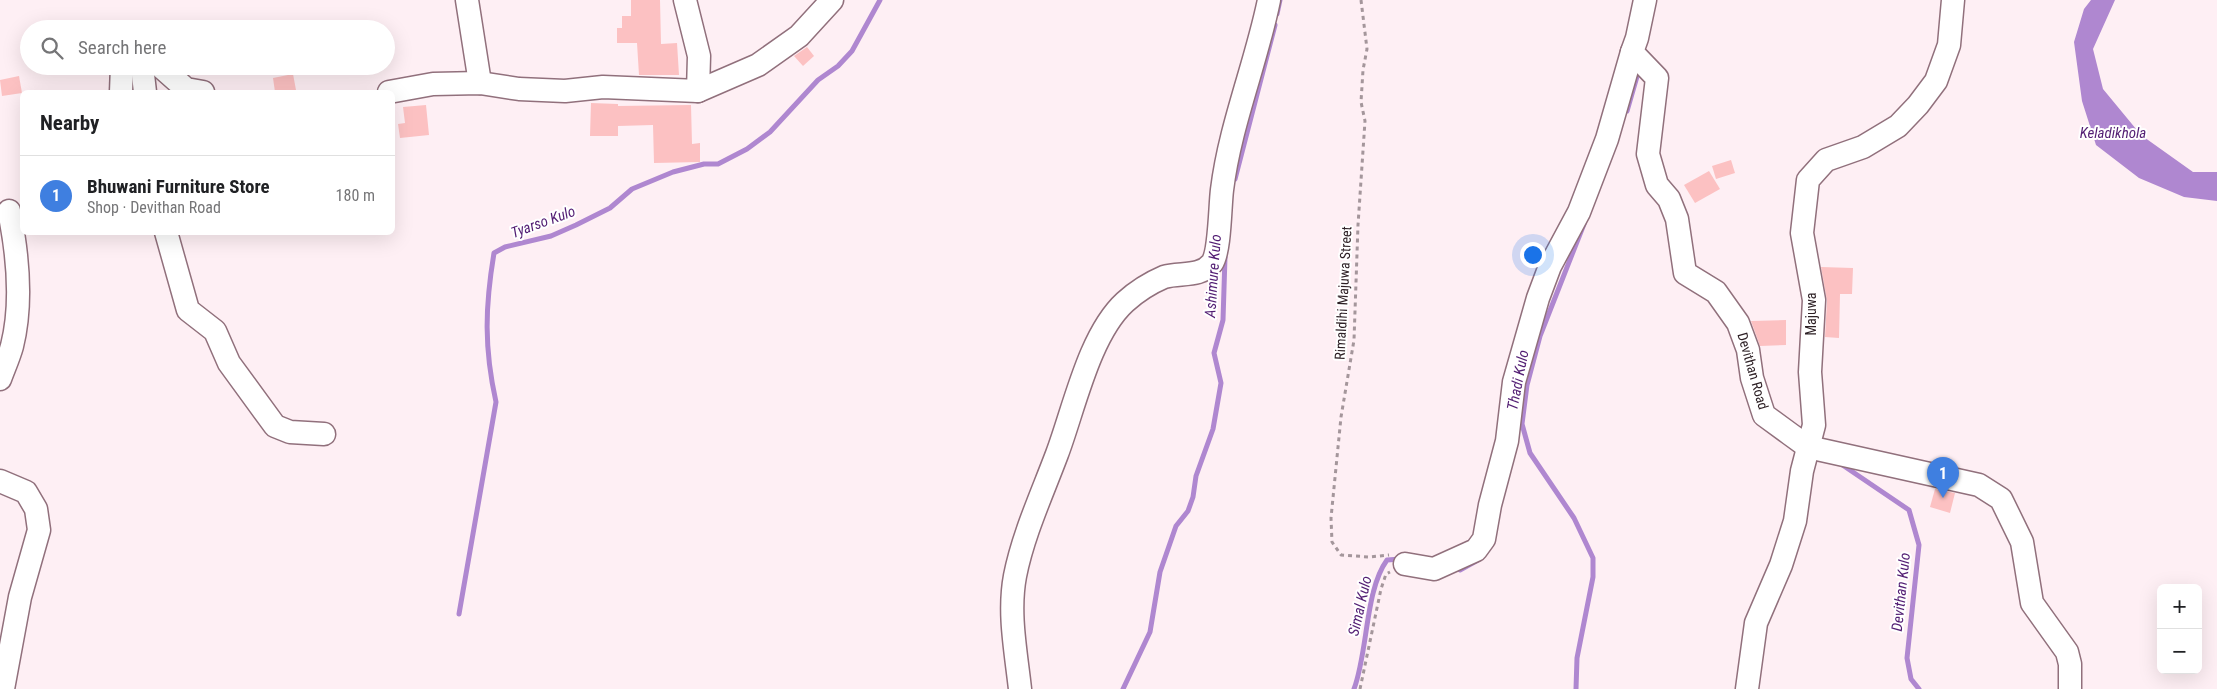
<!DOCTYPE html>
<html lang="en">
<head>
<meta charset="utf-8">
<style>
  :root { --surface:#fff; --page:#f6f6f6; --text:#202124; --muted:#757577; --line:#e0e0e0; --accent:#0f766e }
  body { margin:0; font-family:"Roboto Condensed",sans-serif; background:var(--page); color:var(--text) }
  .controls { position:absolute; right:15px; bottom:15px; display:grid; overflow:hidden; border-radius:8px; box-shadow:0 5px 20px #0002 }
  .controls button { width:45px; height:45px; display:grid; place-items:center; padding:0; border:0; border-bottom:1px solid var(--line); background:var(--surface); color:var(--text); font:25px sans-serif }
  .you { position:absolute; left:1532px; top:254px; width:18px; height:18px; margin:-12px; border:4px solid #fff; border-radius:50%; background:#1a73e8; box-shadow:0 0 0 8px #1a73e833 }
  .badge { display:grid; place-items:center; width:32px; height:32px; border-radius:50%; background:var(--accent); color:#fff; font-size:16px; font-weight:700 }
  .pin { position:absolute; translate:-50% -41px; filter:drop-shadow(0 1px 2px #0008) }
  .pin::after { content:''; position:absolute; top:26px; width:18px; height:15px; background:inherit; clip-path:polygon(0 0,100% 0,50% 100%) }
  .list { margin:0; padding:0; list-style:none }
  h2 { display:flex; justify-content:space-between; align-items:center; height:65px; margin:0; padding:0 20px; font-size:21px }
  h2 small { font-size:16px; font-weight:400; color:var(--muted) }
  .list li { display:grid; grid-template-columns:32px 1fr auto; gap:15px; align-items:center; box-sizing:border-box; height:80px; padding:0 20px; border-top:1px solid var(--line) }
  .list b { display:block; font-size:19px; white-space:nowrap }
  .list p { margin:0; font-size:16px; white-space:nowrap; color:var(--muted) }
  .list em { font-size:16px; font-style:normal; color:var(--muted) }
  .icon { flex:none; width:28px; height:28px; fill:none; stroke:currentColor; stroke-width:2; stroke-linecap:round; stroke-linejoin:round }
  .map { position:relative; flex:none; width:2217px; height:689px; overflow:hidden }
  .search { position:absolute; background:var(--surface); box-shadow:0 5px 20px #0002; left:20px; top:20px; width:375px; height:55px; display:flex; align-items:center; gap:12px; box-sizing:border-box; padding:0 18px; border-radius:28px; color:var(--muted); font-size:19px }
  .panel { position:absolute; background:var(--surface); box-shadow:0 5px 20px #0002; left:20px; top:90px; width:375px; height:145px; border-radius:8px }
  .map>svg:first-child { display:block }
</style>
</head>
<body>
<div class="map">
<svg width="2217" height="689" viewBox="0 0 2217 689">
  <rect width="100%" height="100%" fill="#feeff4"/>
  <path fill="#af87d0" d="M2091 0H2115L2093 49 2103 89 2141 135 2193 172H2217V201L2184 197 2139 178 2096 145 2082 101 2074 42 2084 9Z"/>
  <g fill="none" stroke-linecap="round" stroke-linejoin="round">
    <g stroke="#af87d0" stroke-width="5">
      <path d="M1277 14 1280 0"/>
      <path d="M1627 111 1638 73"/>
      <path d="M1235 179 1275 25"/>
      <path d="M1841 464 1909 510 1919 545 1907 658 1911 679 1919 689"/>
      <path d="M1455 568 1460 570 1478 560"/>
      <path d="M459 614 496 402C484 348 485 307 494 253L505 247 551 236 576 225 610 208 632 189 673 172 704 164H718L747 149 770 132 818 80 838 66 852 51 880 0"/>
      <path d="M1123 689 1150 632 1160 572 1176 526 1188 511 1193 497 1196 476 1213 429 1221 383 1214 353 1223 320 1225 257"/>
      <path d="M1354 689C1368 652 1365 590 1387 560L1401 559"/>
      <path d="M1576 689 1577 658 1593 577V558L1574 518 1530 453 1522 424 1527 385 1540 336 1584 224"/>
    </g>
  </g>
  <g fill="#fcc1c2">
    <path d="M631 0H660L661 44 677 43 679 75H639L637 43H617V28H622V16H631Z"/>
    <path d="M807 47 814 56 803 66 794 56Z"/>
    <path d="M293 74 296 90 275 92 273 78Z"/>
    <path d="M19 76 22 93 2 96 0 80Z"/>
    <path d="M591 103 618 104V106L691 105 692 144 700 143V162L654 163 653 125 618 126V136H590Z"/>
    <path d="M426 105 429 135 400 138 398 124 405 123 403 107Z"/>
    <path d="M1731 160 1735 173 1716 179 1712 166Z"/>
    <path d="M1709 171 1720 189 1695 203 1684 185Z"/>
    <path d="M1821 267 1853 268 1852 294H1840L1839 338 1825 337 1827 301Z"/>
    <path d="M1786 320V345L1760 346 1751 321Z"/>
    <path d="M1935 489 1955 493 1950 513 1930 507Z"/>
  </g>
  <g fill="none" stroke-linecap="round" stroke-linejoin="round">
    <defs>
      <g id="minor">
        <path d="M467 0 480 83"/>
        <path d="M685 0 699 56 698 91"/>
        <path d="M1645 0 1637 38 1632 52 1657 78 1648 154 1657 185 1669 199 1677 219 1685 273 1716 292 1738 323 1748 350 1752 378 1764 415 1790 434 1808 447 1979 485 2001 499 2022 542 2032 603 2067 652 2070 664V689"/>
        <path d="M142 66 145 92"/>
        <path d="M160 66 186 89 203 92"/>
        <path d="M121 92 122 66"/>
        <path d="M389 92 433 84 480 83 519 89 565 91 603 87 698 91 758 65 799 36 832 0"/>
        <path d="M166 232 188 310 215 331 229 363 275 426 290 432 324 434"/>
        <path d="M0 379C4 368 9 357 12 346 23 302 18 255 9 211"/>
        <path d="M0 481 26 492 36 509 39 530 20 597 3 689"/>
        <path d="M1405 564 1434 569 1476 550 1484 539 1490 505 1507 441 1514 382 1538 298 1550 266 1579 212 1607 139 1632 52"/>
        <path d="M1020 689C1016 652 1008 613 1015 576 1023 535 1042 494 1057 454 1074 409 1089 335 1125 302 1136 292 1150 283 1164 277 1180 272 1200 278 1212 263 1220 252 1220 205 1222 190 1230 125 1256 64 1269 0"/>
        <path d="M1747 689 1756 623 1781 565 1795 521 1802 471 1814 425 1810 372 1814 300 1802 233 1808 180 1826 160 1863 147 1898 126 1918 105 1936 81 1949 45 1953 0"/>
      </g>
    </defs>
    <use href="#minor" stroke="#91707c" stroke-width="25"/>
    <g stroke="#a4969b" stroke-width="3" stroke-dasharray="4 4" stroke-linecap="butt">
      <path d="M1361 0 1367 49 1363 70 1361 102 1365 121 1358 225 1354 340 1341 417 1331 518 1332 542 1341 555 1369 557 1389 555"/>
      <path d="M1360 689 1381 589 1386 574 1390 572"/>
    </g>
    <use href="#minor" stroke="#fff" stroke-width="22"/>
  </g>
  <g text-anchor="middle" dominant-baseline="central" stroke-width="4" stroke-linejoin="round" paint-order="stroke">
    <g font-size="14" fill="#2d2025" stroke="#fff">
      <text transform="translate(1343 293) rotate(-87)">Rimaldihi Majuwa Street</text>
      <text transform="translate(1811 314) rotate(-90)">Majuwa</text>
      <text transform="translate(1753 371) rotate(74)">Devithan Road</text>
    </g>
    <g font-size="15" font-style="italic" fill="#521d73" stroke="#fff">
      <text x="2113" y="133">Keladikhola</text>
      <text transform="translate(543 222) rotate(-20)">Tyarso Kulo</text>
      <text transform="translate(1213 276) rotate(-86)">Ashimure Kulo</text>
      <text transform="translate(1518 380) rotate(-79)">Thadi Kulo</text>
      <text transform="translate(1901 592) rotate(-84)">Devithan Kulo</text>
      <text transform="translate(1360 606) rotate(-77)">Simal Kulo</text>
    </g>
  </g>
</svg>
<div class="controls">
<button>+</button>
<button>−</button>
</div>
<div class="you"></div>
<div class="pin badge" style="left:1943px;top:498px;background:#3f7fe0">1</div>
<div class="search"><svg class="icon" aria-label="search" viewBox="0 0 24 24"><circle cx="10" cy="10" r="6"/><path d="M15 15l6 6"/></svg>Search here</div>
<section class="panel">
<h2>Nearby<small></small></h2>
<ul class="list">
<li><span class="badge" style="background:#3f7fe0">1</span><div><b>Bhuwani Furniture Store</b><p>Shop · Devithan Road</p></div><em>180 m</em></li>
</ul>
</section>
</div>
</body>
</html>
